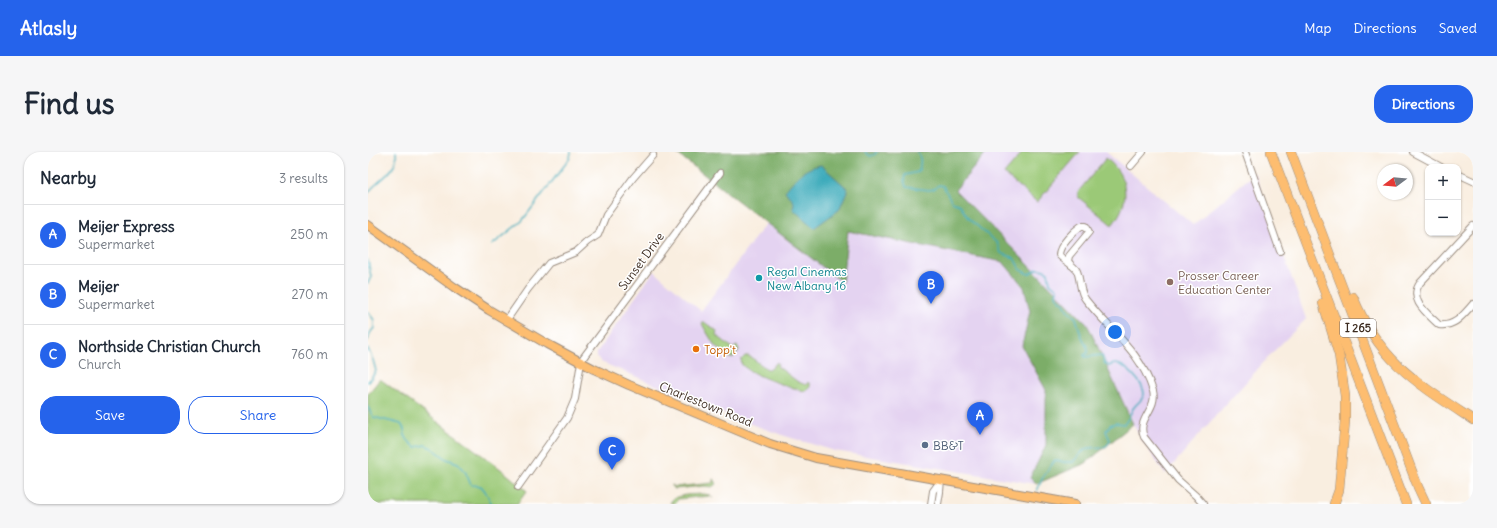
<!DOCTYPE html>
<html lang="en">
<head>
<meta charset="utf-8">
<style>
  :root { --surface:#fff; --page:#f6f6f7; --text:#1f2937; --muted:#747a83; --line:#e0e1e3; --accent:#2563eb }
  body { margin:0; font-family:Delius,sans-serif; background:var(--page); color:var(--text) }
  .controls { position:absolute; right:12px; top:12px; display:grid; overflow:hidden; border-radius:8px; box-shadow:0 1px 3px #0004 }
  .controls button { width:36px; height:36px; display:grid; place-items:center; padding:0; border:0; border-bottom:1px solid var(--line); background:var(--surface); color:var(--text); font:20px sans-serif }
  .compass { position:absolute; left:1009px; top:12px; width:36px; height:36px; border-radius:50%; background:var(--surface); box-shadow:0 1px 3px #0004; rotate:254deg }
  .you { position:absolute; left:747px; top:180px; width:14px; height:14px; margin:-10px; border:3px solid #fff; border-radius:50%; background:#1a73e8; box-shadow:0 0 0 6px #1a73e833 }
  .badge { display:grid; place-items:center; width:26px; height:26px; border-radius:50%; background:var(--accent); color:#fff; font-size:13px; font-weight:700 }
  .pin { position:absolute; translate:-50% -33px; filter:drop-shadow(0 1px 2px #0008) }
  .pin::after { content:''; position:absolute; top:21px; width:14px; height:12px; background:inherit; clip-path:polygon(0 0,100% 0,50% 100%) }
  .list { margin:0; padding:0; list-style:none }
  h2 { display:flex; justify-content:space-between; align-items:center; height:52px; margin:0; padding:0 16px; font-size:17px }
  h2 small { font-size:13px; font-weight:400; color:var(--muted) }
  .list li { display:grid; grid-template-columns:26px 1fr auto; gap:12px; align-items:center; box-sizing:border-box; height:60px; padding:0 16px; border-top:1px solid var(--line) }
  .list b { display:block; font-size:15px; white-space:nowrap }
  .list p { margin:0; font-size:13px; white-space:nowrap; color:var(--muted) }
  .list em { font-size:13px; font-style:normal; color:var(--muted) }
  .actions { display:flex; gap:8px; padding:12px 16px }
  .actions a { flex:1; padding:9px 0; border:1px solid var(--accent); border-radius:16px; text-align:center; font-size:14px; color:var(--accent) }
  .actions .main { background:var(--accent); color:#fff }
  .map { position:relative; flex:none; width:1105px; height:352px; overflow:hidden; border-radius:16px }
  header { display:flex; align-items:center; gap:24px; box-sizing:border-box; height:56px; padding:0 20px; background:var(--accent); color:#fff }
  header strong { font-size:19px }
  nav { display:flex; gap:22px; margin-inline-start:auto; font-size:14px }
  .intro { display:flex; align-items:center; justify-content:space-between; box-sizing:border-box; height:96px; padding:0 24px }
  h1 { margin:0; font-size:28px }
  .button { padding:10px 18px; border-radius:16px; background:var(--accent); color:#fff; font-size:14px; font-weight:700 }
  main { display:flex; gap:24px; padding:0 24px }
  aside { flex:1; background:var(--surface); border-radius:16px; box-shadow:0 1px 3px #0004 }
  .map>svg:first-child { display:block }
</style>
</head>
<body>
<header>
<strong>Atlasly</strong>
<nav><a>Map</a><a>Directions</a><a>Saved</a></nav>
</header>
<div class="intro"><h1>Find us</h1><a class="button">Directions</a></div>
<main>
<aside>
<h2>Nearby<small>3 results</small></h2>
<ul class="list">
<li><span class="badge">A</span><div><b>Meijer Express</b><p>Supermarket</p></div><em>250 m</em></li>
<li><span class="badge">B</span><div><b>Meijer</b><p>Supermarket</p></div><em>270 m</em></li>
<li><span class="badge">C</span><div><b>Northside Christian Church</b><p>Church</p></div><em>760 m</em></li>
</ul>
<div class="actions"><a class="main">Save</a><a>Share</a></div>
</aside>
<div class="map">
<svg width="1105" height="352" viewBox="0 0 1105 352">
  <rect width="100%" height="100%" fill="#fff"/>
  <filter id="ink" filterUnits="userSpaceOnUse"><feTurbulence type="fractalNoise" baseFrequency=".025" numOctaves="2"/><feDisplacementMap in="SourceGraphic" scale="8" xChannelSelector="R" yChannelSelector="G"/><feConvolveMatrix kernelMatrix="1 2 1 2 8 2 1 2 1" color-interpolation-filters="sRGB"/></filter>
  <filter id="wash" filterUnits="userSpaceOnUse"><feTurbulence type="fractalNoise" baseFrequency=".012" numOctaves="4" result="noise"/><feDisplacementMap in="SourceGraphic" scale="16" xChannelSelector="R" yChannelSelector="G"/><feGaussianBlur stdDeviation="0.9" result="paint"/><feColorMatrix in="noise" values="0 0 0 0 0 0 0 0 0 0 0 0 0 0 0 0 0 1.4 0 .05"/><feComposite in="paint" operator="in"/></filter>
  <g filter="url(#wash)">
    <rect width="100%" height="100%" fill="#f9eee0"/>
    <g fill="#e4d3f1">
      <path d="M619 0H738L825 73 887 21 938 167 904 201 835 278 797 322 774 288 765 272 722 178 718 171 587 38Z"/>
      <path d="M398 71 474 129 480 79 635 110 656 135 662 159 654 194 678 238V293L662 325 668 332 467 299 417 284 372 268 233 210 229 205V200L286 119 333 159Z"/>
    </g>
    <g fill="#9bc977" stroke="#6b7a4a">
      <path d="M655 0H712L669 50 636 22Z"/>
      <path d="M738 6C761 25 763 50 744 73L710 45V40Z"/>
      <path d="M336 170 349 179 348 183 366 197 368 194 370 195 371 198 366 205 361 206 347 194 334 172Z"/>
      <path d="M377 204H381L399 217H403L409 210 410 212 409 214 430 230 438 233 440 230 442 232V236L436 239C419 234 387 225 374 213L373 208Z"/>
      <path d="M12 227 134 318 159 339 149 352H0V242Z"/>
      <path d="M345 327 347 328 348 332 344 335 336 334 307 337 303 334 305 333 306 335 345 331Z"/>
      <path d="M336 342 342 343 345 346 342 344 310 347 307 351H302C306 341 327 343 336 342Z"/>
    </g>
    <path fill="#7cad68" stroke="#5c6c43" d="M307 0H619L587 38 718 171 722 178 765 272 718 311 668 332 662 326 678 293V238L654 194 662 159 656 135 635 110 480 79 474 130Z"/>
    <path fill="#3dabbb" stroke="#3c6a6c" d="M453 13 480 37 471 58 446 76 425 57 426 50 417 39C428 26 435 16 453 13Z"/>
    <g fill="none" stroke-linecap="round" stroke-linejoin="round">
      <g stroke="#3dabbb" stroke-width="1.5">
        <path d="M497 0 502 4 506 3 509 0"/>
        <path d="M549 0C554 6 553 13 550 20L537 23 536 28 538 35 561 38 566 37 571 33 575 34 584 50 592 53 600 66 629 91 633 101 646 106C650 113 652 120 661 122 670 116 670 115 680 120L682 131 689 137 688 143 691 148 695 150 700 159 708 166 713 183 720 197V201L716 203 717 205 734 203 737 212 741 214C743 213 745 212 747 212 757 211 776 232 776 242 775 248 770 250 767 254 762 259 762 267 756 272L748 271 742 273 738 279 742 288C739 299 731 294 721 296 714 297 710 306 705 310H692L687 308 675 325 669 339"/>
        <path d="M0 41C10 27 31 20 28 0"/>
        <path d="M124 93 154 69 202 6 203 0"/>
        <path d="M0 108 3 125 0 131"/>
        <path d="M0 160 6 168V176L2 181 0 188"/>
        <path d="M0 197 5 208 8 219 0 230"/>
        <path d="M0 255 5 265 33 272 36 277C36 285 41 291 48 295L57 293 64 296 79 307 90 311 97 319 103 333 113 334 117 339 124 352"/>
      </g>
    </g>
  </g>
  <g filter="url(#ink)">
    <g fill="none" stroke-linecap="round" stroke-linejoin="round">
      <defs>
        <g id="minor">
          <path d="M877 0 912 99"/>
          <path d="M1045 0 1073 15"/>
          <path d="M763 14 775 0"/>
          <path d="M1090 22 1105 29"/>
          <path d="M1105 74 1052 131C1040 148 1059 161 1071 173 1087 175 1095 163 1105 152"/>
          <path d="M703 113 700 109 701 104 721 80 718 74H713C706 79 691 93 691 103 696 109 705 112 709 119 713 129 711 140 718 148 743 180 772 198 785 239 790 257 768 267 776 285L810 328 828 344 835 352"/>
          <path d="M138 169 160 137 181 111 208 100 219 90 230 83 238 63 265 26 285 3"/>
          <path d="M150 335 199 266 207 247 213 210 215 206 352 21"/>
          <path d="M563 352 565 339 573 328"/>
          <path d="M570 352 572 340 573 328"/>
        </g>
        <path id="major" d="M0 73 86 135 121 158 179 192 226 217 261 233 402 292 448 306 707 352"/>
        <g id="highway">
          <path d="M903 0 1038 352"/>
          <path d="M923 0 1050 335 1058 352"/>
          <path d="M985 145C1012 210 1049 231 1105 268"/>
          <path d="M955 151 971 203 977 244V269L971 338 966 352"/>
        </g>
      </defs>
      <use href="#minor" stroke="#9a8c7f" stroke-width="8"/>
      <use href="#major" stroke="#9a8c7f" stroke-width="10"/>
      <use href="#highway" stroke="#9a8c7f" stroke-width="10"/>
      <use href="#minor" stroke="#fff" stroke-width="6"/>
      <use href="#major" stroke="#fdbd6f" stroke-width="8"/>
      <use href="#highway" stroke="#fdbd6f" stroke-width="9"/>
    </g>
  </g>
  <circle fill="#0f9aa8" stroke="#fff" stroke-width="1.5" cx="391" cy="126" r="4"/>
  <circle fill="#8d6e63" stroke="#fff" stroke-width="1.5" cx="802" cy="130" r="4"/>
  <circle fill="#e8710a" stroke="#fff" stroke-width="1.5" cx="328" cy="197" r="4"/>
  <circle fill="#5c6f8a" stroke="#fff" stroke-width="1.5" cx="557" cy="293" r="4"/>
  <g text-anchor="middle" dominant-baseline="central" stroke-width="3" stroke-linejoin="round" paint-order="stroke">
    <rect fill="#fff" stroke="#766a62" stroke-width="1" x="972" y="167" width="36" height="18" rx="3"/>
    <g font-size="11" font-weight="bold" fill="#3b2a1e">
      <text x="990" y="176">I 265</text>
    </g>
    <g font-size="12" fill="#3b2a1e" stroke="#fff">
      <text transform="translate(273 109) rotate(-54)">Sunset Drive</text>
      <text transform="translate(338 252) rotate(22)">Charlestown Road</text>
    </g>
    <g font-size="12" fill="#0d838f" stroke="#fff" text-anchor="start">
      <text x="399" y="119">Regal Cinemas<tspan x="399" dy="14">New Albany 16</tspan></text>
    </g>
    <g font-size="12" fill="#785e54" stroke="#fff" text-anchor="start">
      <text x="810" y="123">Prosser Career<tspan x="810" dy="14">Education Center</tspan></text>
    </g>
    <g font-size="12" fill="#c56008" stroke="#fff" text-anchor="start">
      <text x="336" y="197">Topp't</text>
    </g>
    <g font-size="12" fill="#4e5e75" stroke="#fff" text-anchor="start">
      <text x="565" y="293">BB&amp;T</text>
    </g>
  </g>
</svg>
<div class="controls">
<button>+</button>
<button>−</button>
</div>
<svg class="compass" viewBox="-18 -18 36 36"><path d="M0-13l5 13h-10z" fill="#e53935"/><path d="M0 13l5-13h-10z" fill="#747a83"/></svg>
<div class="you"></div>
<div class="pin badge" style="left:612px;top:283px">A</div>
<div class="pin badge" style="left:563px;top:152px">B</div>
<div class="pin badge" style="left:244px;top:318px">C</div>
</div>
</main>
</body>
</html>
